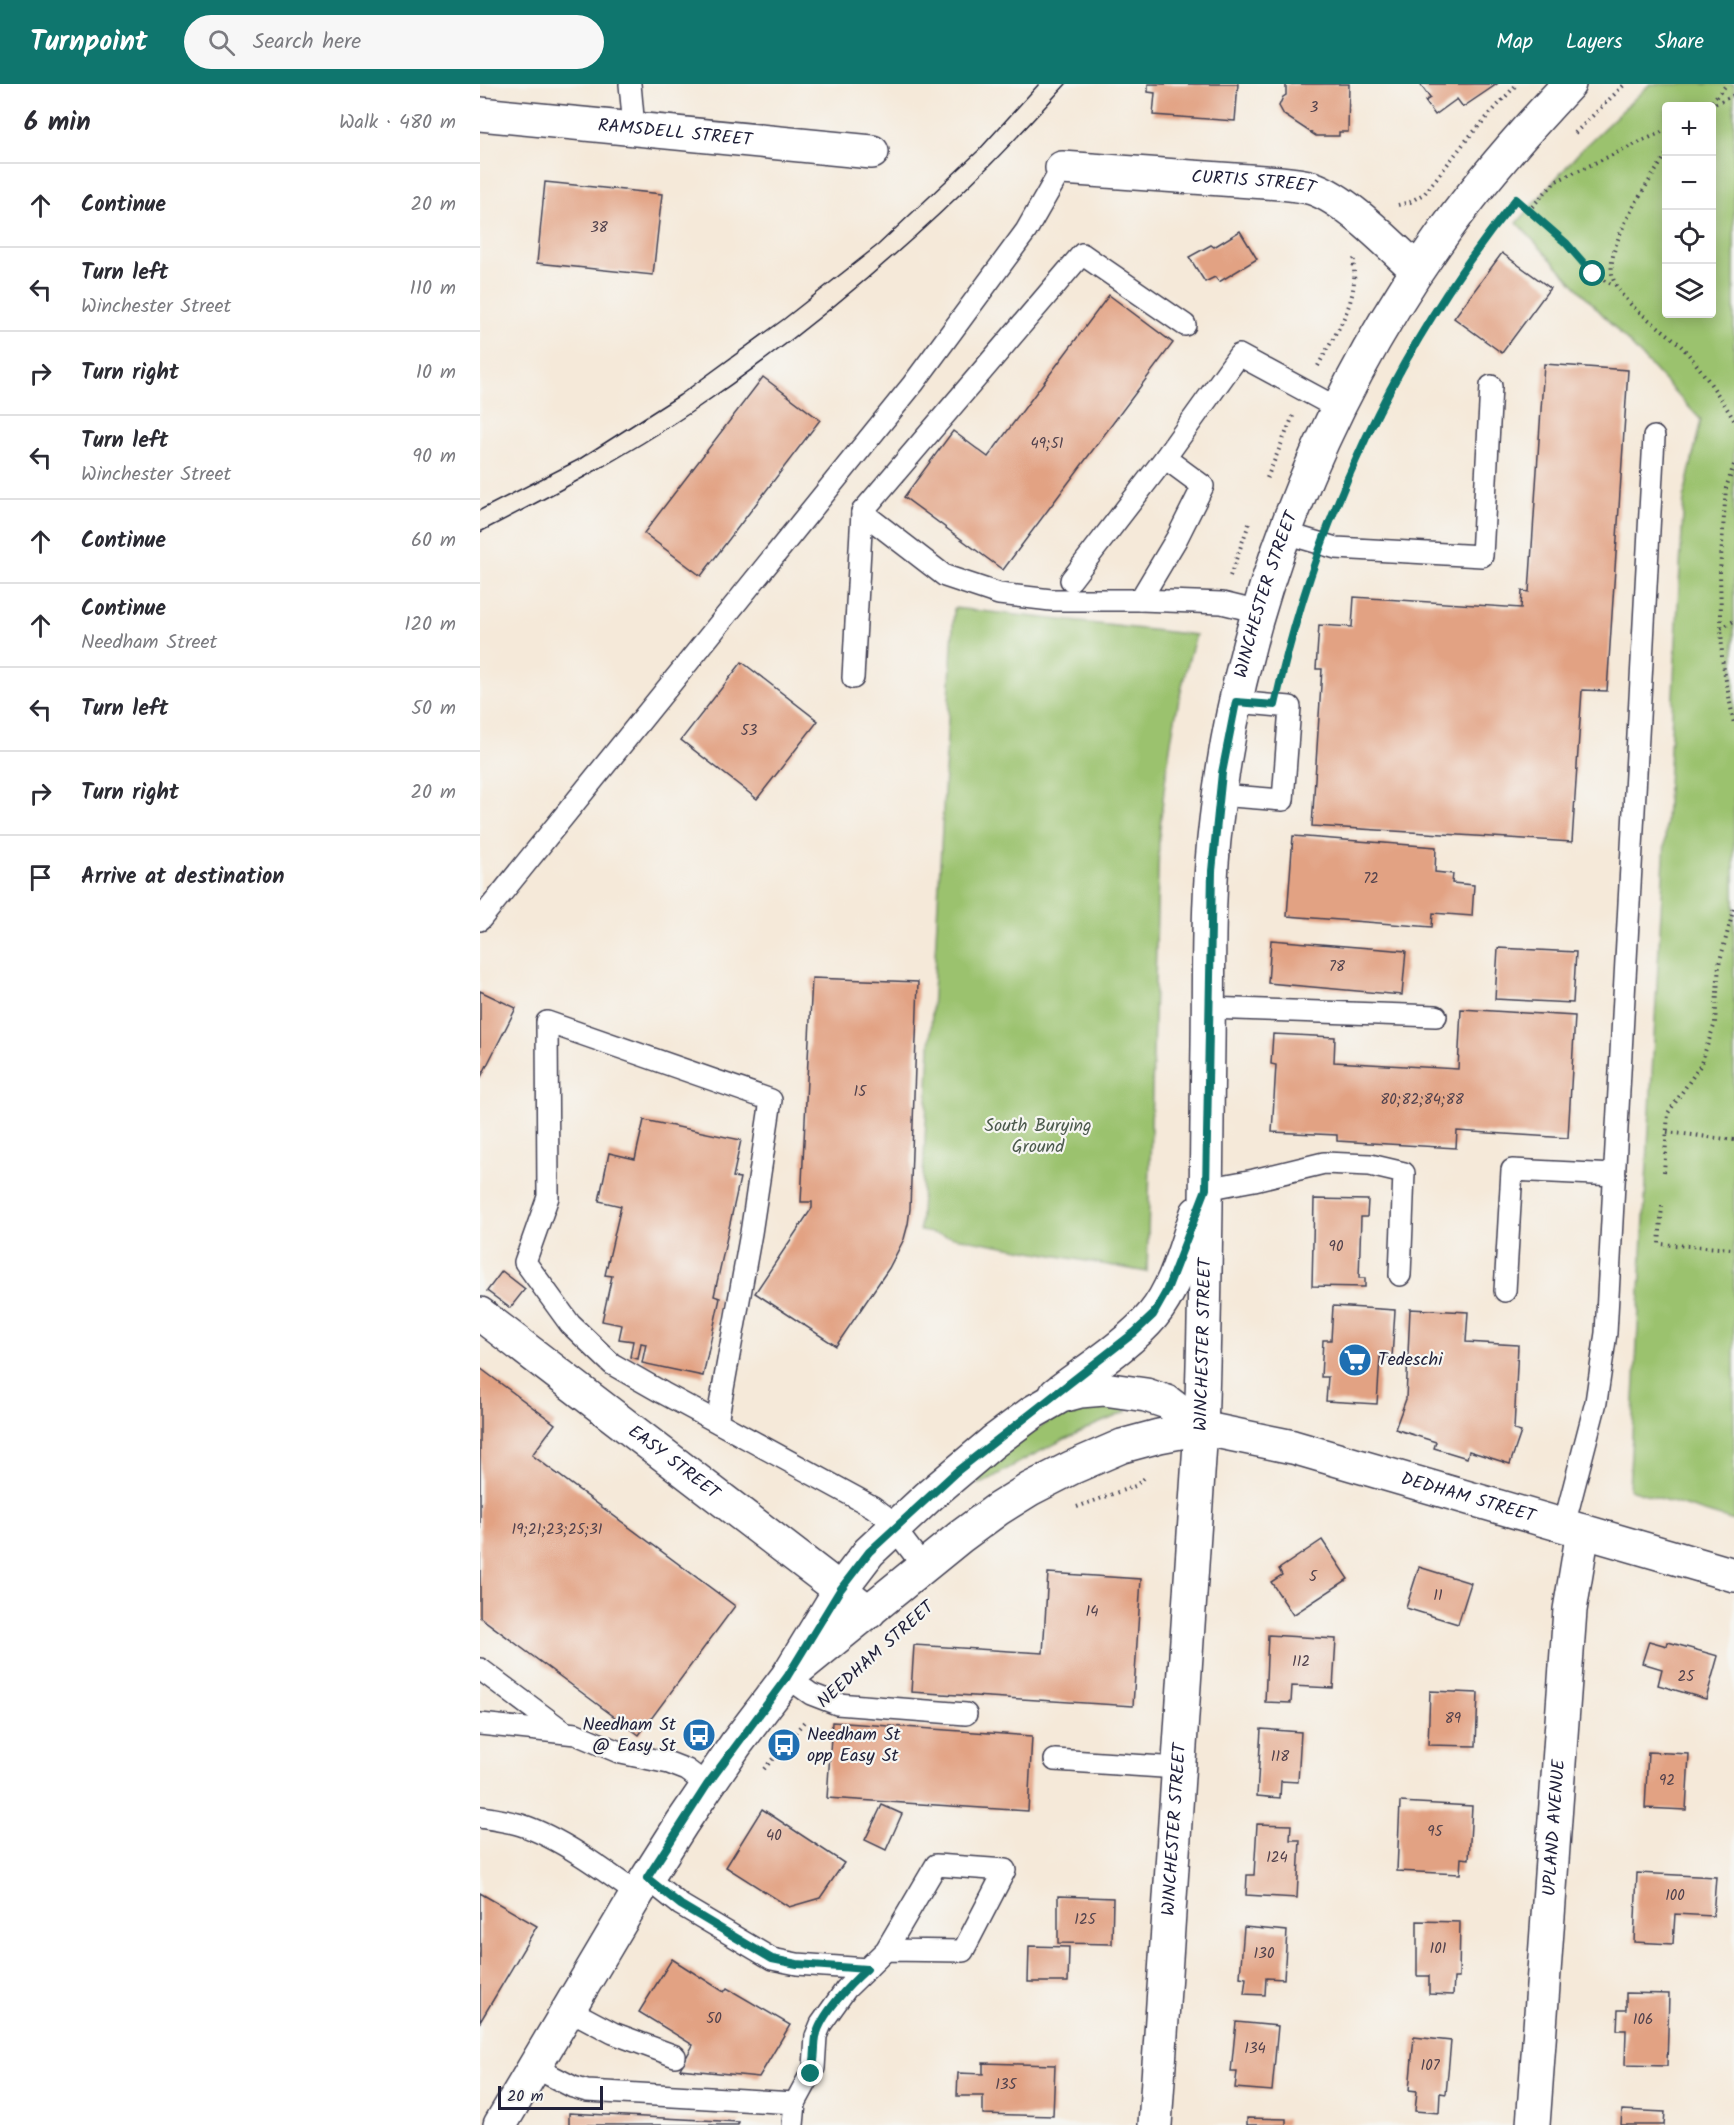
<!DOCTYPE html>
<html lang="en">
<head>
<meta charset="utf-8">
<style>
  :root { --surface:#fff; --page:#f7f7f7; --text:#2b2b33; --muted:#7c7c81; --line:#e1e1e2; --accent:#0f766e }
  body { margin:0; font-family:Kalam,sans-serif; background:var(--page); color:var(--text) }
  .controls { position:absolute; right:18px; top:18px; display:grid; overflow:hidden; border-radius:6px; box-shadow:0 3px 15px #0003 }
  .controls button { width:54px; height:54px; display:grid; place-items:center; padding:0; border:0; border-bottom:2px solid var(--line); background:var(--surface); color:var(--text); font:30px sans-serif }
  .scale { position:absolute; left:18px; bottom:15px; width:105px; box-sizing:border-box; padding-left:6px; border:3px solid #22223b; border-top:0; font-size:16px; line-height:21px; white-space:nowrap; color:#22223b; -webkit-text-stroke:4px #f6f6f2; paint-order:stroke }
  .stop { position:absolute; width:18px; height:18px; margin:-14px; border:4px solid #0f766e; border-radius:50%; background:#fff }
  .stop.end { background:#0f766e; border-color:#fff; box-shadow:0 2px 6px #0008 }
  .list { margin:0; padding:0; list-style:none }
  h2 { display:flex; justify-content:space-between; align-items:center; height:78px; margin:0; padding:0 24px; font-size:26px }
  h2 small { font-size:20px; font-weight:400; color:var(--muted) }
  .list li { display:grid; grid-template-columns:39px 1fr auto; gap:18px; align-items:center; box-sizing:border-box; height:84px; padding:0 24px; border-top:2px solid var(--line) }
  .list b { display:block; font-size:22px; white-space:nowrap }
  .list p { margin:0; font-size:20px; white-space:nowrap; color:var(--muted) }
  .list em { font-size:20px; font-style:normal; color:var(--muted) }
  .icon { flex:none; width:33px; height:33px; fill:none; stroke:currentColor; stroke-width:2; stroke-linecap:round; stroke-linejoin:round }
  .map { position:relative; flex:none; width:1254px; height:2041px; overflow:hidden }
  header { display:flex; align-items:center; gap:36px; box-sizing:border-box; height:84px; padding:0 30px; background:var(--accent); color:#fff }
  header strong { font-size:28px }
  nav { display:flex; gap:33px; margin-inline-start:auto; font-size:21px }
  .search { width:420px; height:54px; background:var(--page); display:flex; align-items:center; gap:15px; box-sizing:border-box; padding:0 21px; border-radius:33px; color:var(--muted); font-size:22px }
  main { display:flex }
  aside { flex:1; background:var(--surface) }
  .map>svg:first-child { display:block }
</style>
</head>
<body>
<header>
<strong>Turnpoint</strong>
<div class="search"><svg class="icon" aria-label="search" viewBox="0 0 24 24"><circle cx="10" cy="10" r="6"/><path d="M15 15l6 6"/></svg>Search here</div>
<nav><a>Map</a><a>Layers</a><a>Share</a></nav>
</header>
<main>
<aside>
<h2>6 min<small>Walk · 480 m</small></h2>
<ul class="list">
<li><svg class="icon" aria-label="ahead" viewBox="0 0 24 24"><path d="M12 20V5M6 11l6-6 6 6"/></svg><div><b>Continue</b></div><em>20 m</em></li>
<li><svg class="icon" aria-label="left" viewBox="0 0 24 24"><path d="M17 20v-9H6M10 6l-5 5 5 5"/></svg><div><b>Turn left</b><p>Winchester Street</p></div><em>110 m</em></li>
<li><svg class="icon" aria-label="right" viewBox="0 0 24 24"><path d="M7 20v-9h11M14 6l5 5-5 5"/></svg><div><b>Turn right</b></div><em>10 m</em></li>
<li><svg class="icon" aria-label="left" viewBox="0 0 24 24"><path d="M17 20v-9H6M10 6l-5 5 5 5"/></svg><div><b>Turn left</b><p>Winchester Street</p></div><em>90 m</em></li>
<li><svg class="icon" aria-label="ahead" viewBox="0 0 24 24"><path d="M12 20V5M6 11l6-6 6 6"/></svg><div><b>Continue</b></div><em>60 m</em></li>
<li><svg class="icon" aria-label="ahead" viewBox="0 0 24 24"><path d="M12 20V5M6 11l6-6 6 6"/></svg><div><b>Continue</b><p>Needham Street</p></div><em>120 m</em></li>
<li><svg class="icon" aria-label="left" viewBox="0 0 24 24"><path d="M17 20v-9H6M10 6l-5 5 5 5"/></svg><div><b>Turn left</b></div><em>50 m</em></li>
<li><svg class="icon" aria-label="right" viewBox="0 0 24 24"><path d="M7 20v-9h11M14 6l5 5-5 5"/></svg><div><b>Turn right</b></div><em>20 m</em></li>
<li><svg class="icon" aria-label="arrive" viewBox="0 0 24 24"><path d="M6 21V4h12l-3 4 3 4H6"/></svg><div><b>Arrive at destination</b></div></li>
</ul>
</aside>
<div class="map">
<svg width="1254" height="2041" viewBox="0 0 1254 2041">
  <rect width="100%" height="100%" fill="#f6f6f2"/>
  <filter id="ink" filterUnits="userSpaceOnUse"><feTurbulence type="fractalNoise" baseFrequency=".0167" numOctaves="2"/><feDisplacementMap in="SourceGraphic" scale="12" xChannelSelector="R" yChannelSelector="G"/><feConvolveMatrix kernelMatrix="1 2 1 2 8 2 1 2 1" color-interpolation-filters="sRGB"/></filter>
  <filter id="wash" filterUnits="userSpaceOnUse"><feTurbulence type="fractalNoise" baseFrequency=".008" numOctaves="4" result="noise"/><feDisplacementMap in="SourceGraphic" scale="24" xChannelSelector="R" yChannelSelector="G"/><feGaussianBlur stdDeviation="1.35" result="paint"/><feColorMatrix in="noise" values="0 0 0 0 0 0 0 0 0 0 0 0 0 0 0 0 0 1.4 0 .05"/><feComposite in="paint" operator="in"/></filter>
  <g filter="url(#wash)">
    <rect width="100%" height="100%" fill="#f5e9d9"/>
    <g fill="#9bc26e" stroke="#5e7254" stroke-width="1.5" fill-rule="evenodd">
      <path d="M1170 0H1254V1437L1149 1405 1204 412 1221 336 1037 139 1102 65ZM1186 22H1232V230H1186Z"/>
      <path d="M474 524 716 551C695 617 685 685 679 755L667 1188 440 1147Z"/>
      <path d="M647 1323 646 1328C596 1348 550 1371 503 1399L497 1400V1394L504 1387C531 1366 560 1336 595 1327 611 1323 629 1324 647 1323Z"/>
    </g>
    <g id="blocks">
      <g fill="#e2a283">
        <path d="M668 0H758L755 37 673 31 675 9 668 8Z"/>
        <path d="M806 0H869L868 48H859V52H836L804 31 799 22 803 13 806 11Z"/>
        <path d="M940 0H1017L983 23 977 15 955 31 945 17 950 14Z"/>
        <path d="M65 98 182 110 173 191 57 179Z"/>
        <path d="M760 147 777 175 739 198 735 193 725 198 709 173 731 161 734 163Z"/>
        <path d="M1022 169 1070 204 1022 269 974 234Z"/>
        <path d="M629 211 693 259 523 486 424 413 473 347 508 373Z"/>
        <path d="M1064 280 1148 286 1127 607 1102 606 1092 758 832 742 842 585H836L839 541 872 543 874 513 1041 524 1042 507 1049 508Z"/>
        <path d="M283 293 340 336 221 492 164 449Z"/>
        <path d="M262 578 338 637 277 715 201 656Z"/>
        <path d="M813 752 956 763 955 788 973 790 972 799 994 801 992 832 953 829 952 843 807 832Z"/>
        <path d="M791 856 926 867 922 911 788 899Z"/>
        <path d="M1018 864 1096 868 1093 919 1015 915Z"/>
        <path d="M332 894 438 898 430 1125 428 1140 424 1155 409 1184 356 1262 275 1209 332 1124V1118H321Z"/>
        <path d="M0 907 36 924 0 995Z"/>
        <path d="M981 925 1095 932 1088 1054 977 1047 976 1064 857 1057V1051L792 1048 796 981 791 980 793 950 855 953 854 978 978 985Z"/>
        <path d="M164 1036 261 1056 253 1093 260 1094 234 1212 240 1214 223 1292 162 1279 166 1260 161 1259 158 1275 150 1273 153 1257 139 1255 142 1241 122 1237 132 1192 125 1191 141 1122 119 1117 129 1069 155 1075Z"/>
        <path d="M834 1115 888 1116 887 1133H881L879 1194H885V1203L832 1202Z"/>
        <path d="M22 1187 45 1205 30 1224 7 1207Z"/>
        <path d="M853 1222 915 1226 912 1274 900 1273 897 1320 846 1317 848 1293H841L843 1256H851Z"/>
        <path d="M930 1225 988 1228 986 1258 1038 1261 1034 1346 1041 1348 1030 1380 989 1367 987 1374 954 1364 956 1358 915 1345 926 1315Z"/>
        <path d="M0 1284 75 1340 52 1371 255 1522 159 1651 0 1533Z"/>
        <path d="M842 1456 868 1495 813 1531 791 1498 802 1491 799 1485Z"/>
        <path d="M939 1483 991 1499 978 1540 926 1524Z"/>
        <path d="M568 1489 661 1495 653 1622 431 1608 434 1561 563 1569Z"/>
        <path d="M788 1551 856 1555 853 1604 812 1602 811 1619 785 1618Z"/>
        <path d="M1169 1557 1187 1562 1188 1558 1238 1572 1226 1615 1178 1601 1182 1585 1162 1579Z"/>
        <path d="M950 1607 998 1609 996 1662 948 1661Z"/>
        <path d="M352 1638 552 1652 548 1727 347 1714Z"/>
        <path d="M781 1645 821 1648 818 1698 801 1697 800 1714 777 1712Z"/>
        <path d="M1168 1668 1209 1670 1206 1726 1165 1724Z"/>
        <path d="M920 1718 992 1722 989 1775 981 1774 980 1790 917 1787Z"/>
        <path d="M402 1721 422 1730 406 1766 385 1756Z"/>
        <path d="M282 1725 364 1779 340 1814 309 1823 246 1783Z"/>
        <path d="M777 1740 811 1741 810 1756H820L817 1814 766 1811 767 1791H774Z"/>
        <path d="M1157 1789 1236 1793 1233 1832 1195 1830 1193 1860 1154 1858Z"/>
        <path d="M0 1809 57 1842 0 1938Z"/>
        <path d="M578 1812 633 1814 632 1860 578 1859Z"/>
        <path d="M937 1837 980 1838 979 1894H974L973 1911 949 1910V1892H937Z"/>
        <path d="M764 1843 807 1847 804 1895 786 1894 785 1911 764 1910 766 1894 760 1893Z"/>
        <path d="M549 1862 589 1863 588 1898H548Z"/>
        <path d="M192 1875 244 1908 247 1904 310 1941 279 1993 200 1985 213 1961 159 1928Z"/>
        <path d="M1146 1909 1189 1910 1187 1982 1145 1981 1146 1946H1137L1138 1926H1146Z"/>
        <path d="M756 1938 798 1942 792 2007 755 2004 757 1988H751Z"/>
        <path d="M934 1953 971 1957 966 2010 960 2009 959 2029 935 2027 937 2007 929 2006Z"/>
        <path d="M503 1979 575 1981 573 2032 503 2030V2012H477L478 1989 503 1990Z"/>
        <path d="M1142 2026 1185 2028 1184 2041H1141Z"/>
        <path d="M89 2029 259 2038 258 2041H89Z"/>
        <path d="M767 2034 806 2035V2041H767Z"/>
      </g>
    </g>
  </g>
  <g filter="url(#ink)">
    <use href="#blocks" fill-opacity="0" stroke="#424053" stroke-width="1.5"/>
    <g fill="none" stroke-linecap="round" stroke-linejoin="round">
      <defs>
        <g id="lane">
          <path d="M150 0 154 44"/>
          <path d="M685 374 723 402 697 454 660 516 742 519 779 528"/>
          <path d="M382 428 465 492 519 510 571 516H660"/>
          <path d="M805 449 856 464 1002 472 1011 302"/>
          <path d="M591 496 685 374 759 271 859 325"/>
          <path d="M373 594 382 428 602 170 705 241"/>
          <path d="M739 711 803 716 810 623 756 618"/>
          <path d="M0 836 433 300 546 147 582 84"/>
          <path d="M728 924 956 932"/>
          <path d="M726 1105 774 1096 844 1079 890 1081 924 1089 920 1191"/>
          <path d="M1025 1207 1032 1086 1135 1091"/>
          <path d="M237 1338 183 1309 132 1280 90 1240 45 1178 68 1113 67 938 291 1016 271 1149 237 1338 393 1423 405 1432 443 1482"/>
          <path d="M1084 1441 1116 1318 1126 1249 1174 353"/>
          <path d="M0 1585 83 1647"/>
          <path d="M307 1593 331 1610 357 1620 486 1630"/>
          <path d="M0 1640 96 1650 141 1669 189 1679 207 1686 227 1701"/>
          <path d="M575 1676 698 1684"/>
          <path d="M0 1733C14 1735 28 1737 41 1741 79 1753 124 1786 157 1810"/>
          <path d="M167 1794 201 1821 292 1875 317 1880 387 1885"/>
          <path d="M88 1925 133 1949 195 1972"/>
          <path d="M54 1983 93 2003 107 2007 315 2019 313 2041"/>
          <path d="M315 2019 334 1984 336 1952 341 1940 366 1905 406 1866 456 1781 525 1786 483 1867 406 1866"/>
        </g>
        <g id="street">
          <path id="s1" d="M0 30 392 68"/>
          <path id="s2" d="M582 84 800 99C811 100 822 101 832 104 866 115 911 162 937 186"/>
          <path id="s3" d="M0 1230 389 1528"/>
          <path id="s4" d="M1053 2041 1090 1526 1103 1447"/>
        </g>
        <g id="secondary">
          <path d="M576 1310C606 1287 649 1260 673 1231 696 1203 705 1163 717 1129"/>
          <path id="s5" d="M320 1583 480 1453 518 1425 550 1405 591 1384 642 1362 679 1352 721 1344 813 1363 1254 1491"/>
          <path d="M20 2041 157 1810 202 1739 256 1660 307 1593 360 1506 389 1468 449 1412 513 1358 553 1328 581 1312 600 1307 624 1305 666 1311 687 1318 721 1344"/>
          <path id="s6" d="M675 2041 721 1344C726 1216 726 1088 728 961 729 886 727 811 736 737 759 532 837 329 955 161 995 103 1041 51 1089 0"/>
        </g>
      </defs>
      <use href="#lane" stroke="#424053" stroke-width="24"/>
      <use href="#street" stroke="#424053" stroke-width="36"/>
      <use href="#secondary" stroke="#424053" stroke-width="36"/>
      <g stroke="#424053" stroke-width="4" stroke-dasharray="1.5 4.5" stroke-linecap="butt">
        <path d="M1228 22 1247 0"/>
        <path d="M1230 22 1254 11"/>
        <path d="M1095 49 1145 0"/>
        <path d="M1186 71C1168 99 1127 157 1132 190 1137 220 1181 241 1201 262 1218 280 1241 314 1254 336"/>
        <path d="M1036 115C1051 130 1067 142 1082 156 1101 174 1109 193 1135 201"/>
        <path d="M918 121 930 118 945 109 988 54 1037 0"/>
        <path d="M1048 127 1076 97 1186 46"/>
        <path d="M838 282C856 247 880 218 873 177L876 173"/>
        <path d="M1254 381 1246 404 1240 488 1242 575 1254 640"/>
        <path d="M787 394 813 332"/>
        <path d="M851 434C881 362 916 293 956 227"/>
        <path d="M750 492 769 440"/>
        <path d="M1241 544 1254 537"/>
        <path d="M801 594 832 486"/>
        <path d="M1187 1048 1254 1056"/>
        <path d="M1184 1088 1188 1029 1220 982 1235 939 1239 880 1254 824"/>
        <path d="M1182 1122 1179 1160 1254 1165"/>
        <path d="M597 1423 655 1402 666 1393"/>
        <path d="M284 1685 324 1638"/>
      </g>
      <use href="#lane" stroke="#fff" stroke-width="21"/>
      <use href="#street" stroke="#fff" stroke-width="33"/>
      <use href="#secondary" stroke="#fff" stroke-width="33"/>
      <g stroke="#22223b" stroke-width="1.5">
        <path d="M0 426 98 376 200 311 304 235 398 161 498 67 559 0"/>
        <path d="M0 448C72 411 143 374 210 329 318 256 419 172 511 80 537 54 561 27 586 0"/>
      </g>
    </g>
  </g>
  <g fill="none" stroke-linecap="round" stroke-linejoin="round" filter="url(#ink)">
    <path stroke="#0f766e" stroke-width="8" d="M331 1990C336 1977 334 1966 336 1953 340 1931 371 1899 387 1885L317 1880 292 1875 201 1821 167 1794 227 1701 307 1593 360 1506 389 1468 476 1388 655 1248 673 1231 686 1208 726 1105 732 787 742 689 756 618 795 621C835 438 917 261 1036 115L1086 159 1113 190"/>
  </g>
  <defs>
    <symbol id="supermarket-disc" viewBox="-11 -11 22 22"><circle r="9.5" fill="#1f6fb2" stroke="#f6f6f2"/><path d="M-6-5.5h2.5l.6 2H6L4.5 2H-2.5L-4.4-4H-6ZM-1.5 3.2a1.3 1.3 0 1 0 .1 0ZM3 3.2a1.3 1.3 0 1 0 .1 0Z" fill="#fff"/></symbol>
    <symbol id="bus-disc" viewBox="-11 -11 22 22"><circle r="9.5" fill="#1f6fb2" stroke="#f6f6f2"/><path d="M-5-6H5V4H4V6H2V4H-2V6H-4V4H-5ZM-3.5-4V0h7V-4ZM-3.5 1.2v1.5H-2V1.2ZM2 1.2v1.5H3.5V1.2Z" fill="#fff"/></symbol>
  </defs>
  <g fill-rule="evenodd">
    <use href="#supermarket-disc" x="856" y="1257" width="38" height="38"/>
    <use href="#bus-disc" x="200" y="1632" width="38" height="38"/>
    <use href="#bus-disc" x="285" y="1642" width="38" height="38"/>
  </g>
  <g text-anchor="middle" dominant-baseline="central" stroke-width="4.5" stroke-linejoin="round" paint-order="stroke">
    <g font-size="15" fill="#52424d">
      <text x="834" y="24">3</text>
      <text x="119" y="144">38</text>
      <text x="567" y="360">49;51</text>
      <text x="269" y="647">53</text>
      <text x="891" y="795">72</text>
      <text x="857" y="883">78</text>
      <text x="380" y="1008">15</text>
      <text x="942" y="1016">80;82;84;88</text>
      <text x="856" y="1163">90</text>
      <text x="77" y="1446">19;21;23;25;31</text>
      <text x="833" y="1493">5</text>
      <text x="958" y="1512">11</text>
      <text x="612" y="1528">14</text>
      <text x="821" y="1578">112</text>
      <text x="1206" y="1593">25</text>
      <text x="973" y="1635">89</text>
      <text x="800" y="1673">118</text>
      <text x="1187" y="1697">92</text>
      <text x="955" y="1748">95</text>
      <text x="294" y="1752">40</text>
      <text x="797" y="1774">124</text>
      <text x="1195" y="1812">100</text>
      <text x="605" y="1836">125</text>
      <text x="958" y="1865">101</text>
      <text x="784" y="1870">130</text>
      <text x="234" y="1935">50</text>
      <text x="1163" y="1936">106</text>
      <text x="775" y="1965">134</text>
      <text x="950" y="1982">107</text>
      <text x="526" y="2001">135</text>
    </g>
    <g font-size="18" fill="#22223b" stroke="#f6f6f2">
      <text stroke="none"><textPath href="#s1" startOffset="196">RAMSDELL STREET</textPath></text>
      <text stroke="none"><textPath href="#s2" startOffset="192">CURTIS STREET</textPath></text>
      <text stroke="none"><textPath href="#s6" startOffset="1538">WINCHESTER STREET</textPath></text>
      <text stroke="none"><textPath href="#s6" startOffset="782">WINCHESTER STREET</textPath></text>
      <text stroke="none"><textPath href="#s3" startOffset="244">EASY STREET</textPath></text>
      <text stroke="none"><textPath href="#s5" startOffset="750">DEDHAM STREET</textPath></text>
      <text transform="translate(396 1571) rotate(-42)">NEEDHAM STREET</text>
      <text stroke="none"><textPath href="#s4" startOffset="298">UPLAND AVENUE</textPath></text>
      <text stroke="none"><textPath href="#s6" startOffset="296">WINCHESTER STREET</textPath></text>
    </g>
    <g font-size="18" fill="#4c5a4d" stroke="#f6f6f2">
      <text x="558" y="1042">South Burying<tspan x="558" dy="21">Ground</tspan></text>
    </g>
    <g font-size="18" fill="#22223b" stroke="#f6f6f2" text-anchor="start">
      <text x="898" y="1276">Tedeschi</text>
      <text x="196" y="1641" text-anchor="end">Needham St<tspan x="196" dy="21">@ Easy St</tspan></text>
      <text x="327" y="1651">Needham St<tspan x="327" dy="21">opp Easy St</tspan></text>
    </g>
  </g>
</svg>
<div class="controls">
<button>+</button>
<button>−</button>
<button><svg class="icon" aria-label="locate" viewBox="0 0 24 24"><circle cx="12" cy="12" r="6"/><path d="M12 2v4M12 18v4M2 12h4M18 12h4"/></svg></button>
<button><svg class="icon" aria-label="layers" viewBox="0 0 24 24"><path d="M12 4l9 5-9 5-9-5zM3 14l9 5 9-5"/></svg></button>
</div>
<div class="scale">20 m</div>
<div class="stop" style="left:1113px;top:190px"></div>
<div class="stop end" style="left:331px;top:1990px"></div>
</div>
</main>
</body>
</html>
